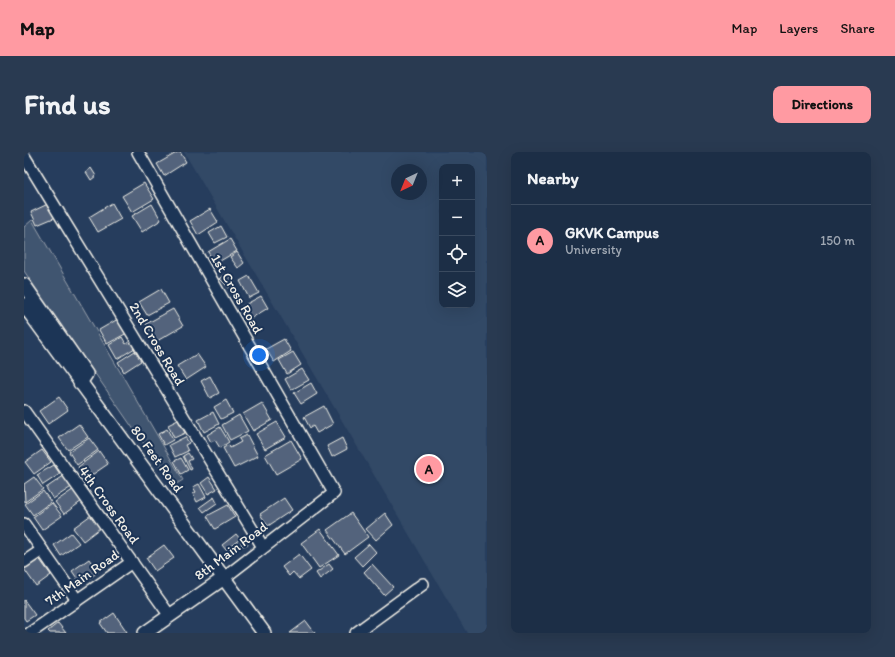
<!DOCTYPE html>
<html lang="en">
<head>
<meta charset="utf-8">
<style>
  :root { --surface:#1c2e46; --page:#293a51; --text:#f1f3f6; --muted:#a0a8b3; --line:#3a4a5f; --accent:#ff9aa2 }
  body { margin:0; font-family:Itim,sans-serif; background:var(--page); color:var(--text) }
  .controls { position:absolute; right:12px; top:12px; display:grid; overflow:hidden; border-radius:8px; box-shadow:0 4px 16px #0002 }
  .controls button { width:36px; height:36px; display:grid; place-items:center; padding:0; border:0; border-bottom:1px solid var(--line); background:var(--surface); color:var(--text); font:20px sans-serif }
  .compass { position:absolute; left:367px; top:12px; width:36px; height:36px; border-radius:50%; background:var(--surface); box-shadow:0 4px 16px #0002; rotate:223deg }
  .you { position:absolute; left:235px; top:203px; width:14px; height:14px; margin:-10px; border:3px solid #fff; border-radius:50%; background:#1a73e8; box-shadow:0 0 0 6px #1a73e833 }
  .badge { display:grid; place-items:center; width:26px; height:26px; border-radius:50%; background:var(--accent); color:#111; font-size:13px; font-weight:700 }
  .pin { position:absolute; translate:-50% -50%; border:2px solid #fff; box-shadow:0 1px 4px #0006 }
  .list { margin:0; padding:0; list-style:none }
  h2 { display:flex; justify-content:space-between; align-items:center; height:52px; margin:0; padding:0 16px; font-size:17px }
  h2 small { font-size:13px; font-weight:400; color:var(--muted) }
  .list li { display:grid; grid-template-columns:26px 1fr auto; gap:12px; align-items:center; box-sizing:border-box; height:72px; padding:0 16px; border-top:1px solid var(--line) }
  .list b { display:block; font-size:15px; white-space:nowrap }
  .list p { margin:0; font-size:13px; white-space:nowrap; color:var(--muted) }
  .list em { font-size:13px; font-style:normal; color:var(--muted) }
  .icon { flex:none; width:22px; height:22px; fill:none; stroke:currentColor; stroke-width:2; stroke-linecap:round; stroke-linejoin:round }
  .map { position:relative; flex:none; width:463px; height:481px; overflow:hidden; border-radius:8px }
  header { display:flex; align-items:center; gap:24px; box-sizing:border-box; height:56px; padding:0 20px; background:var(--accent); color:#111 }
  header strong { font-size:19px }
  nav { display:flex; gap:22px; margin-inline-start:auto; font-size:14px }
  .intro { display:flex; align-items:center; justify-content:space-between; box-sizing:border-box; height:96px; padding:0 24px }
  h1 { margin:0; font-size:28px }
  .button { padding:10px 18px; border-radius:8px; background:var(--accent); color:#111; font-size:14px; font-weight:700 }
  main { display:flex; gap:24px; padding:0 24px }
  aside { flex:1; background:var(--surface); border-radius:8px; box-shadow:0 4px 16px #0002 }
  .map>svg:first-child { display:block }
</style>
</head>
<body>
<header>
<strong>Map</strong>
<nav><a>Map</a><a>Layers</a><a>Share</a></nav>
</header>
<div class="intro"><h1>Find us</h1><a class="button">Directions</a></div>
<main>
<div class="map">
<svg width="463" height="481" viewBox="0 0 463 481">
  <rect width="100%" height="100%" fill="#263d5d"/>
  <filter id="ink" filterUnits="userSpaceOnUse"><feTurbulence type="fractalNoise" baseFrequency=".025" numOctaves="2"/><feDisplacementMap in="SourceGraphic" scale="8" xChannelSelector="R" yChannelSelector="G"/><feConvolveMatrix kernelMatrix="1 2 1 2 8 2 1 2 1" color-interpolation-filters="sRGB"/></filter>
  <g filter="url(#ink)">
    <path fill="#334966" fill-rule="evenodd" d="M160 0H463V481H443ZM418 15H448V153H418ZM373 18H397V42H373Z"/>
    <path fill="#40546f" stroke="#9aa2ac" d="M8 68 159 328 149 334 0 119V75Z"/>
    <g fill="#52647b" stroke="#f4f1e8">
      <path d="M154 0H156L162 10 140 24 133 12Z"/>
      <path d="M67 16 72 24 67 28 62 20Z"/>
      <path d="M120 31 130 47 108 60 98 44Z"/>
      <path d="M26 51 32 65 13 73 7 60Z"/>
      <path d="M88 51 97 67 74 80 65 65Z"/>
      <path d="M128 52 137 68 118 80 108 64Z"/>
      <path d="M186 57 194 70 174 83 166 69Z"/>
      <path d="M197 74 203 85 191 91 185 81Z"/>
      <path d="M206 87 213 99 191 112 184 100Z"/>
      <path d="M213 100 220 111 214 116 206 105Z"/>
      <path d="M202 122 211 130 205 136 196 127Z"/>
      <path d="M225 124 235 141 225 146 216 129Z"/>
      <path d="M137 137 145 151 123 163 115 150Z"/>
      <path d="M237 144 244 156 224 168 217 155Z"/>
      <path d="M149 157 159 174 133 189 122 172Z"/>
      <path d="M94 167 103 181 83 192 75 178Z"/>
      <path d="M98 185 102 192 106 189 111 196 93 207 85 193Z"/>
      <path d="M260 187 267 199 250 210 242 197Z"/>
      <path d="M111 199 117 209 100 220 94 210Z"/>
      <path d="M269 200 277 213 263 222 255 208Z"/>
      <path d="M173 202 182 215 162 228 153 214Z"/>
      <path d="M278 217 285 228 267 238 261 227Z"/>
      <path d="M186 224 195 241 186 246 177 229Z"/>
      <path d="M287 231 293 242 277 252 270 241Z"/>
      <path d="M35 245 44 258 24 272 15 259Z"/>
      <path d="M202 248 209 261 197 267 190 255Z"/>
      <path d="M238 251 248 268 229 279 219 262Z"/>
      <path d="M300 254 309 272 293 281 289 274 286 276 280 265Z"/>
      <path d="M189 260 195 272 180 280 174 268Z"/>
      <path d="M215 263 224 279 206 288 198 273Z"/>
      <path d="M154 268 161 281 150 286 144 273Z"/>
      <path d="M253 270 262 285 241 297 232 282Z"/>
      <path d="M55 272 64 285 44 298 35 286Z"/>
      <path d="M196 275 205 290 196 296 191 288 187 290 183 283Z"/>
      <path d="M143 277 149 288 140 293 134 282Z"/>
      <path d="M223 283 234 304 210 316 199 296 205 293 206 296 217 290 215 287Z"/>
      <path d="M161 285 165 291 161 293 164 299 151 305 145 293Z"/>
      <path d="M65 286 74 298 53 313 45 300Z"/>
      <path d="M318 286 323 297 308 305 303 294Z"/>
      <path d="M267 288 278 307 252 322 241 303Z"/>
      <path d="M18 298 27 310 10 322 1 310Z"/>
      <path d="M75 299 84 312 62 327 54 315Z"/>
      <path d="M164 301 168 307 164 309 168 317 166 318 159 304Z"/>
      <path d="M157 306 164 318 157 322 150 309Z"/>
      <path d="M30 313 36 322 19 333 13 323Z"/>
      <path d="M41 323 49 334 29 347 22 336Z"/>
      <path d="M10 325 19 337 1 350 0 332Z"/>
      <path d="M185 325 193 337 184 342 177 331Z"/>
      <path d="M175 332 182 345 173 350 169 342 172 340 169 335Z"/>
      <path d="M50 337 58 349 40 362 31 350Z"/>
      <path d="M19 339 27 350 9 363 1 352Z"/>
      <path d="M190 345 193 351 180 360 176 355Z"/>
      <path d="M260 346 268 358 244 374 236 362Z"/>
      <path d="M28 351 38 364 18 378 9 365Z"/>
      <path d="M204 353 211 365 191 377 183 364Z"/>
      <path d="M327 361 344 385 321 402 303 378Z"/>
      <path d="M361 361 369 373 352 388 342 377Z"/>
      <path d="M67 363 76 376 59 389 49 376Z"/>
      <path d="M296 377 315 403 295 416 277 391Z"/>
      <path d="M47 381 55 391 37 404 30 393Z"/>
      <path d="M212 382 216 387 202 398 198 393Z"/>
      <path d="M222 383 224 392 218 394 216 385Z"/>
      <path d="M345 392 352 400 338 414 330 405Z"/>
      <path d="M140 393 150 406 131 419 122 406Z"/>
      <path d="M275 402 287 418 275 427 269 420 265 424 258 415Z"/>
      <path d="M14 405 27 423 12 434 0 417V415Z"/>
      <path d="M65 407 74 420 57 432 48 419Z"/>
      <path d="M305 412 309 417 296 427 292 421Z"/>
      <path d="M348 412 369 435 360 443 340 420Z"/>
      <path d="M0 448 11 463 2 469 0 466Z"/>
      <path d="M90 461 103 480 102 481H83L76 471Z"/>
      <path d="M282 469 291 481H266Z"/>
      <path d="M34 471 42 481H26L24 479Z"/>
    </g>
    <g fill="none" stroke-linecap="round" stroke-linejoin="round">
      <defs>
        <g id="minor">
          <path d="M114 0 310 341 200 426"/>
          <path d="M0 4 239 395"/>
          <path d="M0 259 146 464"/>
          <path d="M0 372 53 448"/>
          <path d="M0 410 18 398"/>
          <path d="M6 481 108 410"/>
          <path d="M332 481 399 432"/>
        </g>
        <g id="tertiary">
          <path d="M0 133 62 222 56 231"/>
          <path d="M0 153 240 481"/>
          <path d="M121 481 200 426"/>
        </g>
      </defs>
      <use href="#minor" stroke="#f4f1e8" stroke-width="14"/>
      <use href="#tertiary" stroke="#f4f1e8" stroke-width="16"/>
      <use href="#minor" stroke="#1d3557" stroke-width="11"/>
      <use href="#tertiary" stroke="#1d3557" stroke-width="13"/>
    </g>
  </g>
  <g text-anchor="middle" dominant-baseline="central" stroke-width="4" stroke-linejoin="round" paint-order="stroke">
    <g font-size="14" fill="#f4f1e8" stroke="#1d3557">
      <text transform="translate(213 142) rotate(60)">1st Cross Road</text>
      <text transform="translate(133 192) rotate(59)">2nd Cross Road</text>
      <text transform="translate(133 307) rotate(54)">80 Feet Road</text>
      <text transform="translate(85 353) rotate(54)">4th Cross Road</text>
      <text transform="translate(207 399) rotate(-37)">8th Main Road</text>
      <text transform="translate(58 426) rotate(-35)">7th Main Road</text>
    </g>
  </g>
</svg>
<div class="controls">
<button>+</button>
<button>−</button>
<button><svg class="icon" aria-label="locate" viewBox="0 0 24 24"><circle cx="12" cy="12" r="6"/><path d="M12 2v4M12 18v4M2 12h4M18 12h4"/></svg></button>
<button><svg class="icon" aria-label="layers" viewBox="0 0 24 24"><path d="M12 4l9 5-9 5-9-5zM3 14l9 5 9-5"/></svg></button>
</div>
<svg class="compass" viewBox="-18 -18 36 36"><path d="M0-13l5 13h-10z" fill="#e53935"/><path d="M0 13l5-13h-10z" fill="#a0a8b3"/></svg>
<div class="you"></div>
<div class="pin badge" style="left:405px;top:317px">A</div>
</div>
<aside>
<h2>Nearby<small></small></h2>
<ul class="list">
<li><span class="badge">A</span><div><b>GKVK Campus</b><p>University</p></div><em>150 m</em></li>
</ul>
</aside>
</main>
</body>
</html>
